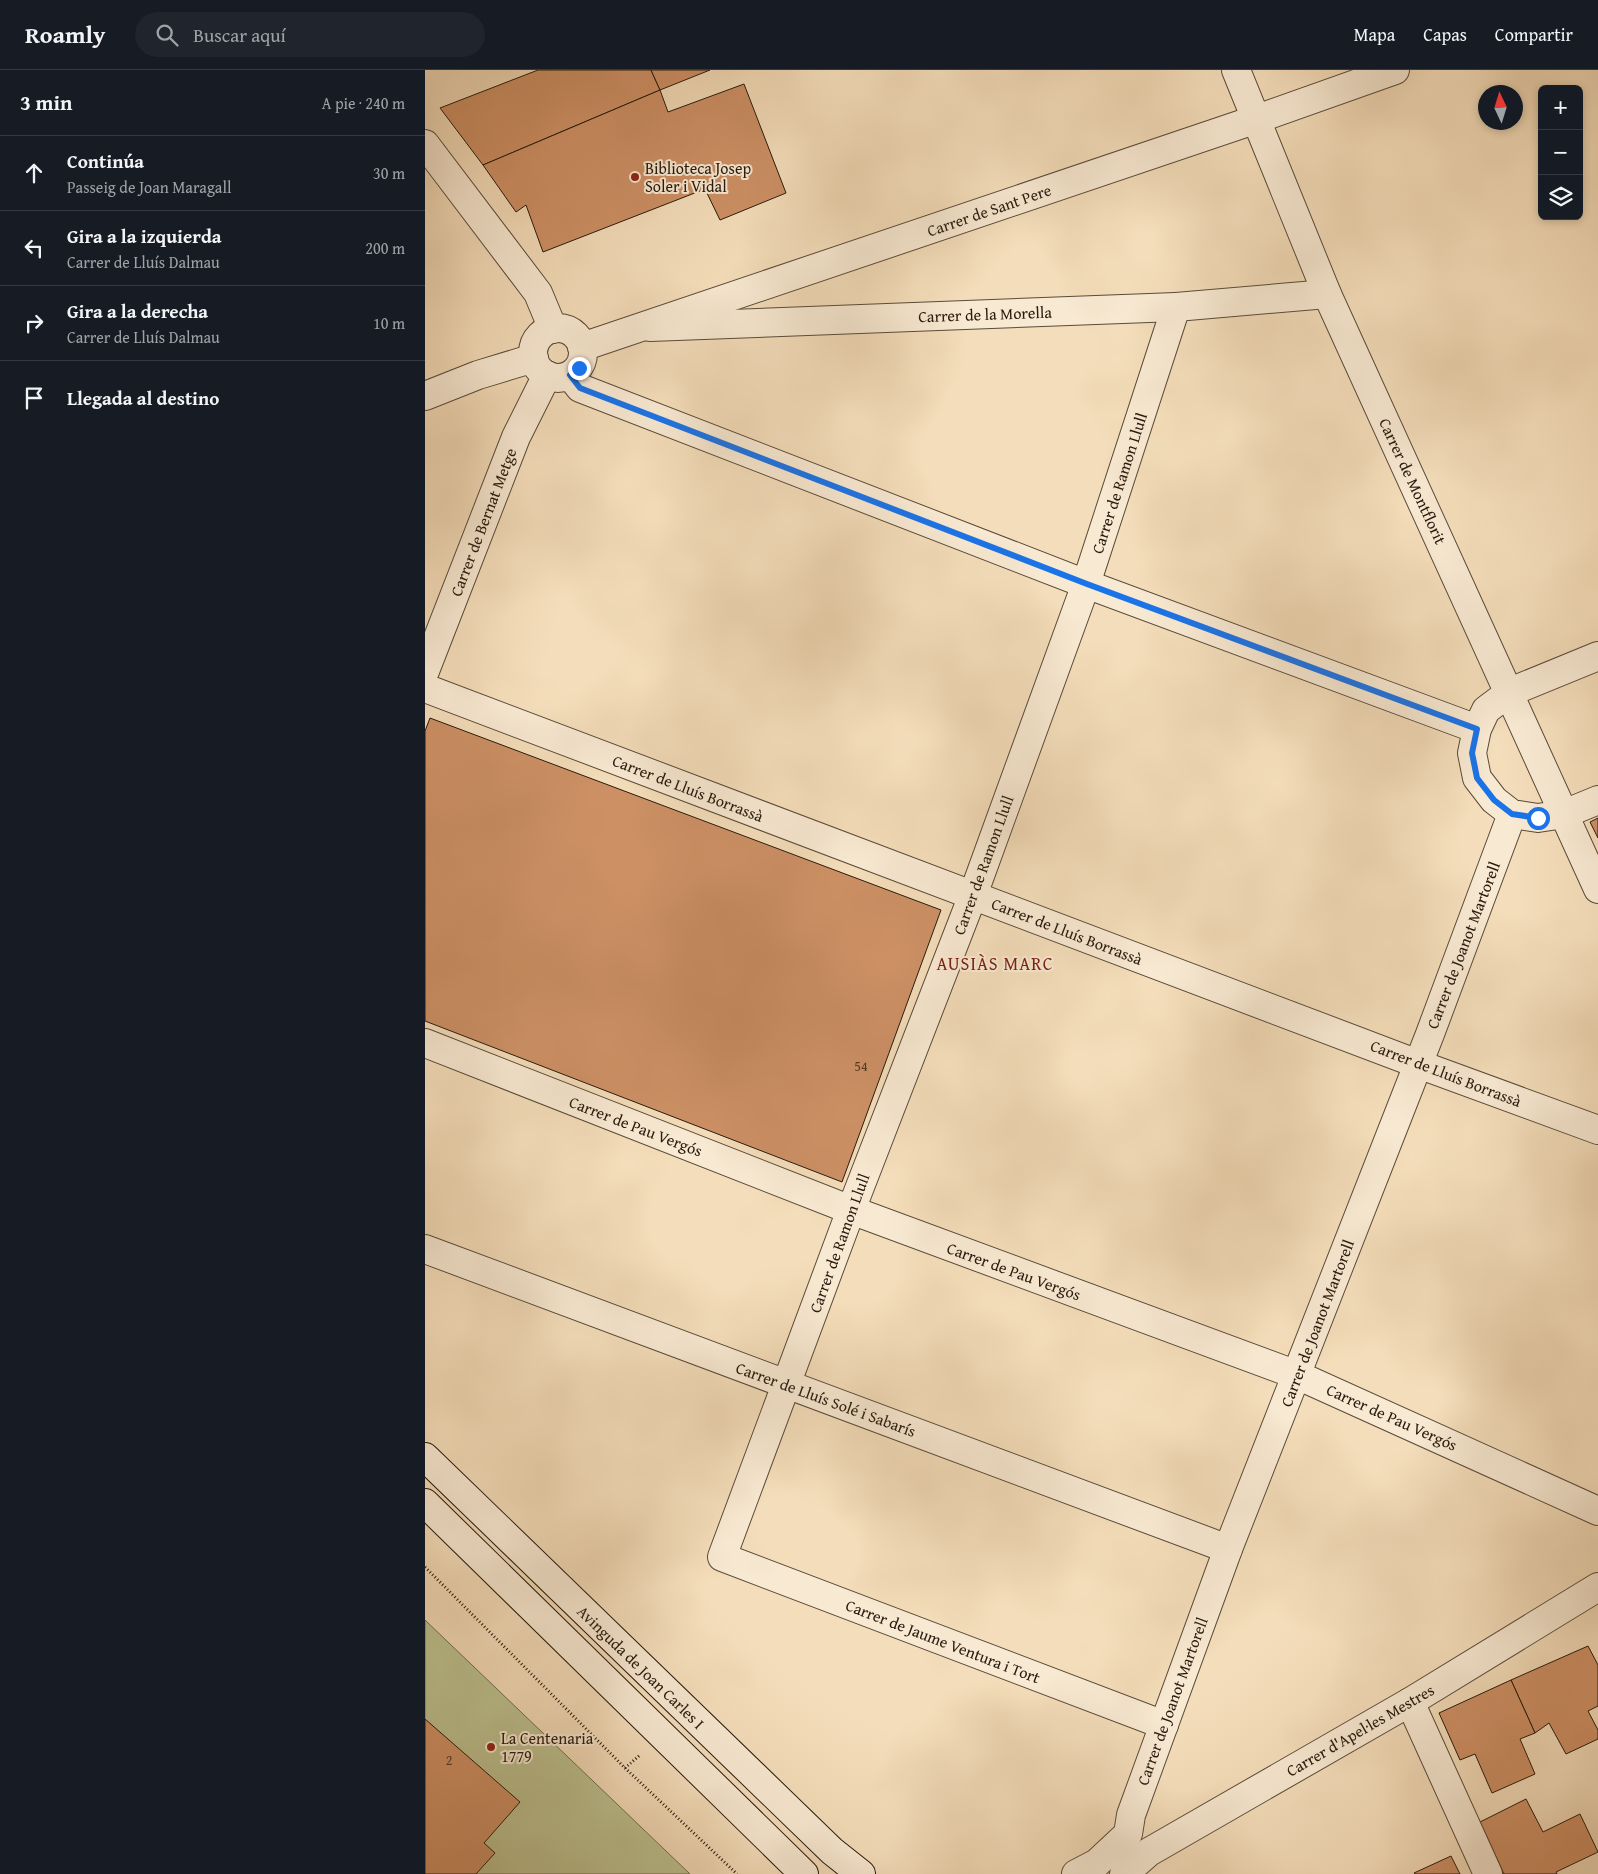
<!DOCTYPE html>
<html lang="es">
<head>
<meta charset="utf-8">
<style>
  :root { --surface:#171b24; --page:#20242c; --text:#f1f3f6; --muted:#9ea1a6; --line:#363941 }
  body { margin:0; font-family:"Gentium Book Plus",serif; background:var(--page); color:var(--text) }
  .controls { position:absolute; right:15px; top:15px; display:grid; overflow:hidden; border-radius:8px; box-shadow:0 2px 8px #0003 }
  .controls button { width:45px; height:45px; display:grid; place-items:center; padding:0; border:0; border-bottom:1px solid var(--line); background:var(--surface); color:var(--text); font:25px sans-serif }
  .compass { position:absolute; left:1053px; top:15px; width:45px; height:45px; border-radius:50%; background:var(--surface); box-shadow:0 2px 8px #0003; rotate:356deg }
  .stop { position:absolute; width:15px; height:15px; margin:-11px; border:4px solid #1a73e8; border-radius:50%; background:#fff }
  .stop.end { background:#1a73e8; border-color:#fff; box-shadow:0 1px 5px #0008 }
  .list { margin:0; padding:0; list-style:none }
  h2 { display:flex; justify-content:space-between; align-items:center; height:65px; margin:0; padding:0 20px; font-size:21px }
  h2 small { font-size:16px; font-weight:400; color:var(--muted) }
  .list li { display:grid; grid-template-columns:32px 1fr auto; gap:15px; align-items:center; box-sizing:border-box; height:75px; padding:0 20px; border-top:1px solid var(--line) }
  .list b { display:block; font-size:19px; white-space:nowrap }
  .list p { margin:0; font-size:16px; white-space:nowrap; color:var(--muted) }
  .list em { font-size:16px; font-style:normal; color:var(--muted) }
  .icon { flex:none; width:28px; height:28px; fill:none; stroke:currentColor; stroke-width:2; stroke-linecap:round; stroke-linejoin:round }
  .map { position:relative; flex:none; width:1173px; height:1804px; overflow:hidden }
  header { display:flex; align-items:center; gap:30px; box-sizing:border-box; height:70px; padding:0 25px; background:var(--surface); border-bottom:1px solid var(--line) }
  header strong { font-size:24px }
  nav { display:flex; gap:28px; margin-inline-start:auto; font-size:18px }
  .search { width:350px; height:45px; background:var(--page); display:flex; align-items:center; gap:12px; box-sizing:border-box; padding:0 18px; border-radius:28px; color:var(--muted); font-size:19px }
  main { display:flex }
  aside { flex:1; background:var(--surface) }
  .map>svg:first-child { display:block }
</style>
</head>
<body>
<header>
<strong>Roamly</strong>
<div class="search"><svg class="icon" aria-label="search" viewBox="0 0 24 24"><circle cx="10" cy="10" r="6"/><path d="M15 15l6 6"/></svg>Buscar aquí</div>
<nav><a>Mapa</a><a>Capas</a><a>Compartir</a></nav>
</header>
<main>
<aside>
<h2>3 min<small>A pie · 240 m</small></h2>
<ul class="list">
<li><svg class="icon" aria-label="ahead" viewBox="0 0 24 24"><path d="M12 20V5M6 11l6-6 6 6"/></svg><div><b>Continúa</b><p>Passeig de Joan Maragall</p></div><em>30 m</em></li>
<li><svg class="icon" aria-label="left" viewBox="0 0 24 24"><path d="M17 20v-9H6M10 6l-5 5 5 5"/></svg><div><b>Gira a la izquierda</b><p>Carrer de Lluís Dalmau</p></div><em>200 m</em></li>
<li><svg class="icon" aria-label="right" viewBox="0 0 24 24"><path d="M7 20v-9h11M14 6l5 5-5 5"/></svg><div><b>Gira a la derecha</b><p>Carrer de Lluís Dalmau</p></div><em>10 m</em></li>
<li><svg class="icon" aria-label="arrive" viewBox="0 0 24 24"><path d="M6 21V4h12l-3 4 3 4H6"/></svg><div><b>Llegada al destino</b></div></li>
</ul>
</aside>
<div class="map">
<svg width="1173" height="1804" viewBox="0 0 1173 1804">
  <rect width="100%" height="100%" fill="#f4ddba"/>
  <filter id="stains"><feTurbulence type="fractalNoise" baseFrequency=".004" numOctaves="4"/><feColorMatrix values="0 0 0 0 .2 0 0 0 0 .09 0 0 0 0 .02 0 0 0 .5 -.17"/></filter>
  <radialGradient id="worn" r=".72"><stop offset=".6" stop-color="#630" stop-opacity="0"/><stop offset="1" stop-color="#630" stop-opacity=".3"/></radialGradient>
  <path fill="#bcc08f" stroke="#726d4e" d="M0 1550 265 1804H0Z"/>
  <g fill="#cd9065" stroke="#271a0e">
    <path d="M113 0H226L235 20 58 95 15 38Z"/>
    <path d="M226 0H285L235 20Z"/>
    <path d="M319 14 361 123 295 150 280 119 118 182 101 135 91 142 58 95 235 20 243 42Z"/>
    <path d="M5 648 516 840 417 1112 0 951V661Z"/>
    <path d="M1173 748V768L1165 752Z"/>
    <path d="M1163 1576 1173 1595V1636L1163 1641 1173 1660V1669L1141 1684 1124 1653 1110 1663 1086 1610Z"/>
    <path d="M1086 1610 1110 1663 1095 1669 1110 1704 1067 1723 1050 1684 1035 1690 1014 1643Z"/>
    <path d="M0 1649 95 1732 59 1773 70 1783 51 1804H0Z"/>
    <path d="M1101 1729 1118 1762 1155 1744 1173 1782 1131 1802 1132 1804H1079L1055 1752Z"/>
    <path d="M1026 1786 1035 1804H990L989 1803Z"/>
  </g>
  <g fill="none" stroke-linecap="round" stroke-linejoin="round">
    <defs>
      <path id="pedestrian" d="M225 257 751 237"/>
      <g id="minor">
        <path d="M811 0 902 224 1173 819"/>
        <path d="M0 74 113 223 128 259"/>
        <circle cx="133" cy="283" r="25"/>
        <path d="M157 277 832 49 970 0"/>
        <path d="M145 305 155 318 661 514 1052 659"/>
        <path d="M0 326 53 305 109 288"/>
        <path d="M1173 586 1085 622 1061 640 1052 659 1047 683 1052 708 1069 730 1087 744 1113 748 1139 744 1173 730"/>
        <path d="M0 601 91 367 122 305"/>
        <path d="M0 618 993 994 1173 1060"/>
        <path d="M0 973 426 1140 872 1305 1173 1441"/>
        <path d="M0 1179 803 1479"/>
        <path d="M985 1632 1063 1804"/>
        <path d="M739 1655 297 1487 426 1140 548 825 661 514 751 237 902 224"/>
        <path d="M651 1804 672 1793 703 1764 706 1745 803 1479 1005 964 1087 744"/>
        <path d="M699 1804 724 1782 985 1632 1173 1517"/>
      </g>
      <g id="secondary">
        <path d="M0 1387 407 1781 436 1804"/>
        <path d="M0 1433 379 1804"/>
      </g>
    </defs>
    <use href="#pedestrian" stroke="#5a4b39" stroke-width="30"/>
    <use href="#minor" stroke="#5a4b39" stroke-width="30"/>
    <use href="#secondary" stroke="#271a0e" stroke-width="30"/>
    <g stroke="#271a0e" stroke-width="3" stroke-dasharray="1 2.5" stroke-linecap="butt">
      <path d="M0 1497 200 1698 312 1804"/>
      <path d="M200 1698 215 1685"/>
    </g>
    <use href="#pedestrian" stroke="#f8e9d2" stroke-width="28"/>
    <use href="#minor" stroke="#f8e9d2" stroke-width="28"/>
    <use href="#secondary" stroke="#f8e9d2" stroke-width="28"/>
  </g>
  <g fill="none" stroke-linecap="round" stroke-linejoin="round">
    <path stroke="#1a73e8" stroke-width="6" d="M154 298 145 305 155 318 662 514 1052 659 1047 683 1052 708 1069 730 1087 744 1113 748"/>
  </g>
  <g fill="#8f2418" stroke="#f8e9d2" stroke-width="2">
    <circle cx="210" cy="107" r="5"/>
    <circle cx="66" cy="1677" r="5"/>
  </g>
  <g text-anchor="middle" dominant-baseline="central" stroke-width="4" stroke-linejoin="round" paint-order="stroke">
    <g font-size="14" fill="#503824">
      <text x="436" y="996">54</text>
      <text x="24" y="1690">2</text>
    </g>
    <g font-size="16" fill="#271a0e" stroke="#f8e9d2" text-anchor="start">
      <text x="220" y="98">Biblioteca Josep<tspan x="220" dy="18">Soler i Vidal</tspan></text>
      <text x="76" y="1668">La Centenaria<tspan x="76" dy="18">1779</tspan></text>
    </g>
    <g font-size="16" fill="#271a0e" stroke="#f8e9d2">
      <text transform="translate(564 140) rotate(-19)">Carrer de Sant Pere</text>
      <text transform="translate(560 244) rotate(-2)">Carrer de la Morella</text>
      <text transform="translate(988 411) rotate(65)">Carrer de Montflorit</text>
      <text transform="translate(694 413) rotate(-72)">Carrer de Ramon Llull</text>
      <text transform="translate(58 452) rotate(-69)">Carrer de Bernat Metge</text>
      <text transform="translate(263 718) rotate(21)">Carrer de Lluís Borrassà</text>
      <text transform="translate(558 795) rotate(-70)">Carrer de Ramon Llull</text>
      <text transform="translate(642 861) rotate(21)">Carrer de Lluís Borrassà</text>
      <text transform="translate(1038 875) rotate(-69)">Carrer de Joanot Martorell</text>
      <text transform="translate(1021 1003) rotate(21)">Carrer de Lluís Borrassà</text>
      <text transform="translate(211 1056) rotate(21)">Carrer de Pau Vergós</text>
      <text transform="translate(414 1173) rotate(-70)">Carrer de Ramon Llull</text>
      <text transform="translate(589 1201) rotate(20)">Carrer de Pau Vergós</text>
      <text transform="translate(892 1253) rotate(-69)">Carrer de Joanot Martorell</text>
      <text transform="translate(401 1329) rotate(20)">Carrer de Lluís Solé i Sabarís</text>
      <text transform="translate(967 1347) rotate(24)">Carrer de Pau Vergós</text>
      <text transform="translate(518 1571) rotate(21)">Carrer de Jaume Ventura i Tort</text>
      <text transform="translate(216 1597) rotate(44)">Avinguda de Joan Carles I</text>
      <text transform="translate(747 1631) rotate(-70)">Carrer de Joanot Martorell</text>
      <text transform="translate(935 1660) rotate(-30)">Carrer d'Apel·les Mestres</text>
    </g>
    <g font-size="18" letter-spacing="1" fill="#7a1f14" stroke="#f8e9d2">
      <text x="570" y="893">AUSIÀS MARC</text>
    </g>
  </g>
  <rect width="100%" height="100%" filter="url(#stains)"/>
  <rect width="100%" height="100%" fill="url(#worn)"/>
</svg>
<div class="controls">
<button>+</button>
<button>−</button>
<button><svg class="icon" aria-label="layers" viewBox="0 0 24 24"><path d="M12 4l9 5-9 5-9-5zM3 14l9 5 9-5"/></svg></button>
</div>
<svg class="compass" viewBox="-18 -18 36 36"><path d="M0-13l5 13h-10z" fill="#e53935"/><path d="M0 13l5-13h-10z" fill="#9ea1a6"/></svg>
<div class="stop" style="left:1113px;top:748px"></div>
<div class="stop end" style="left:154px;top:298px"></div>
</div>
</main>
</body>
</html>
